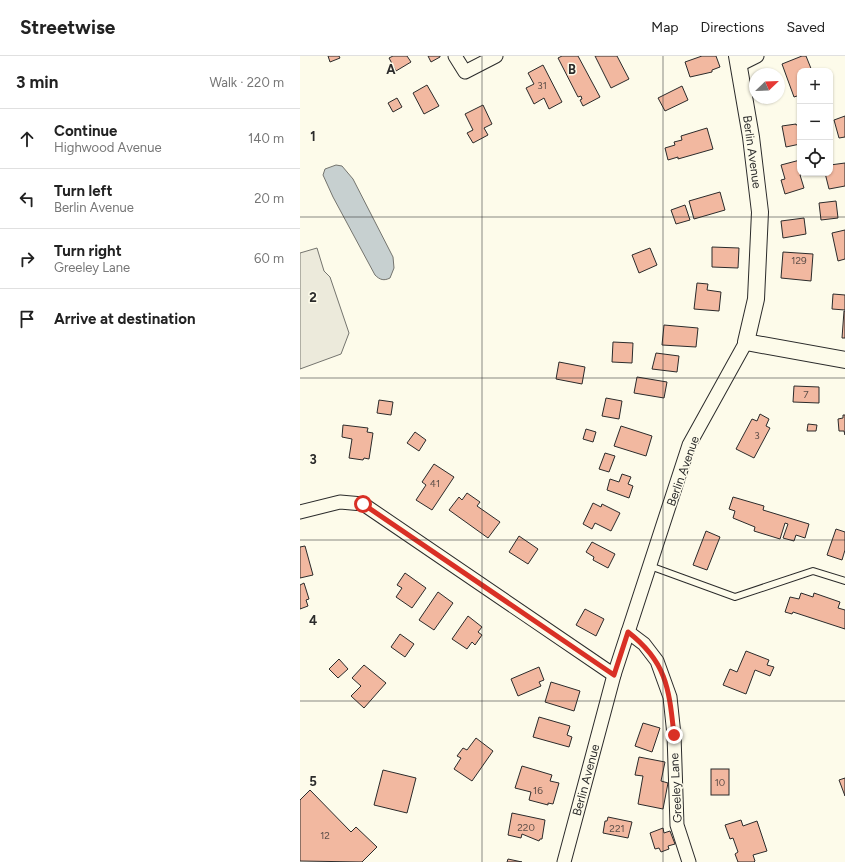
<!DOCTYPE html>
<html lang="en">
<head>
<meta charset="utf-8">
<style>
  :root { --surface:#fff; --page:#f6f6f6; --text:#222; --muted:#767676; --line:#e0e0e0 }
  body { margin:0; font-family:Figtree,sans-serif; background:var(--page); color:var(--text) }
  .controls { position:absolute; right:12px; top:12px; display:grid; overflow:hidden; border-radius:8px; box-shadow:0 1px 3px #0004 }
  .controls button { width:36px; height:36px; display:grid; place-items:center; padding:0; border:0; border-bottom:1px solid var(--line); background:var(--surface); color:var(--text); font:20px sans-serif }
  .compass { position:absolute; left:449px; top:12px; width:36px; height:36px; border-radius:50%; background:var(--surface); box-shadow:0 1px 3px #0004; rotate:67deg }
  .stop { position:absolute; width:12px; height:12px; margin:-9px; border:3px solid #d93025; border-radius:50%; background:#fff }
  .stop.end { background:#d93025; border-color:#fff; box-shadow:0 1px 4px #0008 }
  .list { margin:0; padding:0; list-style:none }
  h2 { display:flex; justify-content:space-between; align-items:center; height:52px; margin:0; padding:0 16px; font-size:17px }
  h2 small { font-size:13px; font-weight:400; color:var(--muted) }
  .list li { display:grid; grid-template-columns:26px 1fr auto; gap:12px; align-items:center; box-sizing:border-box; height:60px; padding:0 16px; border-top:1px solid var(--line) }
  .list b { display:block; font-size:15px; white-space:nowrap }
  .list p { margin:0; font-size:13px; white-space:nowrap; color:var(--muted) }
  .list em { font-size:13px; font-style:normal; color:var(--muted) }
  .icon { flex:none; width:22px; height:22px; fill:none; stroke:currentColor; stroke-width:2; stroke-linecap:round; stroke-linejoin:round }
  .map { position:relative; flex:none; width:545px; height:806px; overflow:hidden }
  header { display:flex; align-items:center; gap:24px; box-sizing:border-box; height:56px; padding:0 20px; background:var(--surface); border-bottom:1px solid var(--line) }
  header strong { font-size:19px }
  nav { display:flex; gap:22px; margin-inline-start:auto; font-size:14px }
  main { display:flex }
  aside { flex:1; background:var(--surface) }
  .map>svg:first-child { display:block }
</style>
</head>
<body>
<header>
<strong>Streetwise</strong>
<nav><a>Map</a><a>Directions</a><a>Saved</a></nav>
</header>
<main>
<aside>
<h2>3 min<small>Walk · 220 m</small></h2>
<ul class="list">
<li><svg class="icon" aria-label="ahead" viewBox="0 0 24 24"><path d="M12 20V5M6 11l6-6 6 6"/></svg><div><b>Continue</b><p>Highwood Avenue</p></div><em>140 m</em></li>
<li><svg class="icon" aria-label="left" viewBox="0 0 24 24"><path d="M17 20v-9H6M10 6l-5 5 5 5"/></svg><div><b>Turn left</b><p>Berlin Avenue</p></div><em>20 m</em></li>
<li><svg class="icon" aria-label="right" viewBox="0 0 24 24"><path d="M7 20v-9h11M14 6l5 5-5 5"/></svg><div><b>Turn right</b><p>Greeley Lane</p></div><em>60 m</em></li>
<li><svg class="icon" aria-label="arrive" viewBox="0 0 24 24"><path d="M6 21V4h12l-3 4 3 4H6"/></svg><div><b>Arrive at destination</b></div></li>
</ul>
</aside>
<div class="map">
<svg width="545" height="806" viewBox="0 0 545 806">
  <rect width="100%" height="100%" fill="#fdfbea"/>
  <path fill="#eceadb" stroke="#74746e" d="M17 192 24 215 30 221 49 277 41 298 0 313V197Z"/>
  <path fill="#c7d0d0" stroke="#74746e" d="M36 109 42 110 53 123 93 201 94 212 90 222C84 225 80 224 75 219L33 141 23 119 25 113Z"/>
  <g fill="#f2b8a0" stroke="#2b2b2b">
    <path d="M28 0H39L40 2 30 6Z"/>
    <path d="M93 0H107L111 6 96 15 89 2Z"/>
    <path d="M128 0H140V1L131 6Z"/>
    <path d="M262 0H278L300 41 283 50 280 44 282 43 281 40 278 41 258 2Z"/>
    <path d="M295 0H317L329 23 311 32Z"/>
    <path d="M402 0H416L420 11 412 14V16L390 21 385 6Z"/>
    <path d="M502 0H506L512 15H500V39L494 41 482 8Z"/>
    <path d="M243 9 262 46 249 53 244 42 234 48 226 32 234 28 228 17Z"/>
    <path d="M127 29 139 50 124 58 113 37Z"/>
    <path d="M382 30 388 44 365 55 358 42Z"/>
    <path d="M97 42 102 51 93 56 88 47Z"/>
    <path d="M183 49 192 68 184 72 188 79 173 87 167 77 173 74 165 58Z"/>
    <path d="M545 60V81L539 82 534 64Z"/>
    <path d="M496 68V69L500 68V88L486 91 482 70Z"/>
    <path d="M407 72 413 93 378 103V101L368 104 365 92 375 89 374 86 382 84 381 80Z"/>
    <path d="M500 104V117H507L500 119 504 132 485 138 481 124 485 123 481 109Z"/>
    <path d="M545 107V130L529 133 525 117H530V109Z"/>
    <path d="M420 136 425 154 394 163 389 145Z"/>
    <path d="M536 145 538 162 521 164 519 147Z"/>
    <path d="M385 149 390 164 376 168 371 154Z"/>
    <path d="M504 162 506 178 483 182 481 165Z"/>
    <path d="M545 174V203L538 205 532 177Z"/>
    <path d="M412 191 439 192 438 212 412 211Z"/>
    <path d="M350 192 357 209 339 217 332 199Z"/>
    <path d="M483 196 513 198 511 225 481 222Z"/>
    <path d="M397 227 408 228 407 234 421 236 419 255 394 253Z"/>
    <path d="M533 238 545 239V254L532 253Z"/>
    <path d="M544 255H545V282H542Z"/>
    <path d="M364 269 398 272 396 291 362 289Z"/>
    <path d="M313 286 333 287 332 307 312 306Z"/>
    <path d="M356 297 379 300 377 316 352 313Z"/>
    <path d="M259 306 285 311 282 328 256 323Z"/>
    <path d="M337 321 367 326 364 342 334 337Z"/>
    <path d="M494 330 519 331V347L493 346Z"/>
    <path d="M306 342 322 345 319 363 302 360Z"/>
    <path d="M79 344 93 346 91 359 77 357Z"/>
    <path d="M460 358 469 363 466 370 470 372 454 402 436 393 452 363 457 365Z"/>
    <path d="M543 359H545V379L544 375H539L538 363 543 362Z"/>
    <path d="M508 368 517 369 516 375H507Z"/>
    <path d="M43 369 68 372 67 376 73 377 69 403 64 402 63 404 49 402 52 383 42 381Z"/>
    <path d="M321 370 352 380 346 400 314 390Z"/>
    <path d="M286 373 296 376 293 386 283 383Z"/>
    <path d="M115 376 126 384 119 395 107 387Z"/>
    <path d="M305 397 315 400 309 416 299 413Z"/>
    <path d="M134 408 154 421 132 454 116 444 126 429 122 426Z"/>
    <path d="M322 418 331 421 328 428 333 430 329 442 307 434 310 423 319 426Z"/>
    <path d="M167 437 180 446 177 450 200 466 188 482 149 454 159 441 162 444Z"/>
    <path d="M433 441 464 450 463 454 509 468 505 482 496 479 494 485 483 482 488 468 485 467 480 483 454 475 455 471 433 462 435 455 429 453Z"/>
    <path d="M293 447 301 451 302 448 320 457 311 475 295 467 292 473 283 468Z"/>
    <path d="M536 473 545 476V494L542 504 527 499Z"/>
    <path d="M406 475 420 481 407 514 393 509Z"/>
    <path d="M219 480 238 493 228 508 209 496Z"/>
    <path d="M292 486 315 498 308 512 293 504 294 501 286 496Z"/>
    <path d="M5 490 13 519 0 522V491Z"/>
    <path d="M105 517 126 532 112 552 96 541 102 532 97 529Z"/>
    <path d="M4 527 9 543 6 544 8 550 0 553V529Z"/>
    <path d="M138 536 153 547 134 574 119 564Z"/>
    <path d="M501 537 513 541 514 537 540 546 538 552 545 554V573L493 556 492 558 485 556 490 541 499 543Z"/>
    <path d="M285 553 304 563 296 580 276 569Z"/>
    <path d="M168 560 182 571 178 576 182 579 175 589 172 586 167 593 152 583Z"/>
    <path d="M100 578 114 588 105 601 91 591Z"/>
    <path d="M446 595 469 604 467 609 474 611 470 620 455 614 446 638 423 629 430 613 437 616Z"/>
    <path d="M39 603 48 613 38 622 29 613Z"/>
    <path d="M64 609 86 627 64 652 51 640 61 630 52 622Z"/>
    <path d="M239 611 244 624 239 626 241 630 218 640 211 623Z"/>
    <path d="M251 626 280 635 274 655 245 646Z"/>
    <path d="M239 661 270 670 267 679 272 681 269 691 233 681Z"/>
    <path d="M343 667 360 672 352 696 335 690Z"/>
    <path d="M176 682 193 695 172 725 154 713 161 702 157 700 163 692 167 694Z"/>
    <path d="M339 701 365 706 361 725 368 727 363 753 338 748 343 720 335 719Z"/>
    <path d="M222 710 252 719 250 725 259 727 253 748 248 747V749L229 744 231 736 215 732Z"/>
    <rect x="411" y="713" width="18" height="26"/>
    <path d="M83 714 116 722 107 757 74 749Z"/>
    <path d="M545 722V740L539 724Z"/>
    <path d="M10 734 51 776 56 771 77 791 62 806 0 805V744Z"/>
    <path d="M212 757 245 764 242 783H240L239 785 222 778 221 782 208 779Z"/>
    <path d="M308 761 332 766 328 782 303 777 305 765H307Z"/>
    <path d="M441 764 443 770 457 765 467 795 453 799 455 805 454 806H438L435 798 438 796 433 782 430 783 425 769Z"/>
    <path d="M363 772 364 777 370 775 375 788 368 790 369 793 361 796 359 792 355 793 350 777Z"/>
    <path d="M208 803 222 806H207Z"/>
  </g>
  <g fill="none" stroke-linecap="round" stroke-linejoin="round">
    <defs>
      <path id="service" d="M350 510 435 541 513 515 545 525"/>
      <g id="minor">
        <path d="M155 0 165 16 196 0"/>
        <path d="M439 9 457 0"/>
        <path d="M0 456 40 446 63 448 314 619"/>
        <path d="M328 576 344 588 357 605 370 641 374 679 377 769 389 806"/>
        <path d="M264 806 314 619 389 389 446 286"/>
      </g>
      <path id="tertiary" d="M437 0 451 81 460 156 456 243 446 286 545 304"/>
    </defs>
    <use href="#service" stroke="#2b2b2b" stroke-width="8"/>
    <use href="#minor" stroke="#2b2b2b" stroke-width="15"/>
    <use href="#tertiary" stroke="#2b2b2b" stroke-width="18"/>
    <use href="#service" stroke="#fdfbea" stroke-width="6"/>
    <use href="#minor" stroke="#fdfbea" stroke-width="13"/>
    <use href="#tertiary" stroke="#fdfbea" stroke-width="16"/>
  </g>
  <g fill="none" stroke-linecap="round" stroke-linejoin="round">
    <path stroke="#d93025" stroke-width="5" d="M63 448 314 619 328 576C367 606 369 633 374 679"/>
  </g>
  <path fill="none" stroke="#2b2b2b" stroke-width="1" stroke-opacity="0.55" d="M182 0V806M363 0V806M0 161H545M0 322H545M0 484H545M0 645H545"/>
  <g text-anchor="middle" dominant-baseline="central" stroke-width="3" stroke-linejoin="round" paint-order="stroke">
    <g font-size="10" fill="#5d4e48">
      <text x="242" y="29">31</text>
      <text x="499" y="204">129</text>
      <text x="506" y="338">7</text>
      <text x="457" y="379">3</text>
      <text x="135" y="427">41</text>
      <text x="420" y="726">10</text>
      <text x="238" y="734">16</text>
      <text x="226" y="771">220</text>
      <text x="317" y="772">221</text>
      <text x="25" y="779">12</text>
    </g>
    <g font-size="12" fill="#2b2b2b" stroke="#fdfbea">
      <text transform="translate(452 96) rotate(82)">Berlin Avenue</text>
      <text transform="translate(383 415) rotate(-70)">Berlin Avenue</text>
      <text transform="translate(286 724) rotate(-75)">Berlin Avenue</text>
      <text transform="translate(376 732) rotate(-93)">Greeley Lane</text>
    </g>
  </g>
  <g font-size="13" text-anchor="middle" font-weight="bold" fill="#2b2b2b" stroke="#fdfbea" stroke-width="3" stroke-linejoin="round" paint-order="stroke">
    <text x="91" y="18">A</text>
    <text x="272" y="18">B</text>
    <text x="13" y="85">1</text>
    <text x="13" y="246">2</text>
    <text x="13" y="408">3</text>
    <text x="13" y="569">4</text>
    <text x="13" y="730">5</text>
  </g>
</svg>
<div class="controls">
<button>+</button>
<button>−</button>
<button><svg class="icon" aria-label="locate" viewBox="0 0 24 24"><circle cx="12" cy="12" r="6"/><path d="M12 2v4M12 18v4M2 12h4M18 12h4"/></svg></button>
</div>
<svg class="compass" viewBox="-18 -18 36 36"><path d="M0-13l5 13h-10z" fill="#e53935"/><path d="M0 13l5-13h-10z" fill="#767676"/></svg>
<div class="stop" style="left:63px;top:448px"></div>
<div class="stop end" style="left:374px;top:679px"></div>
</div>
</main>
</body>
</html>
